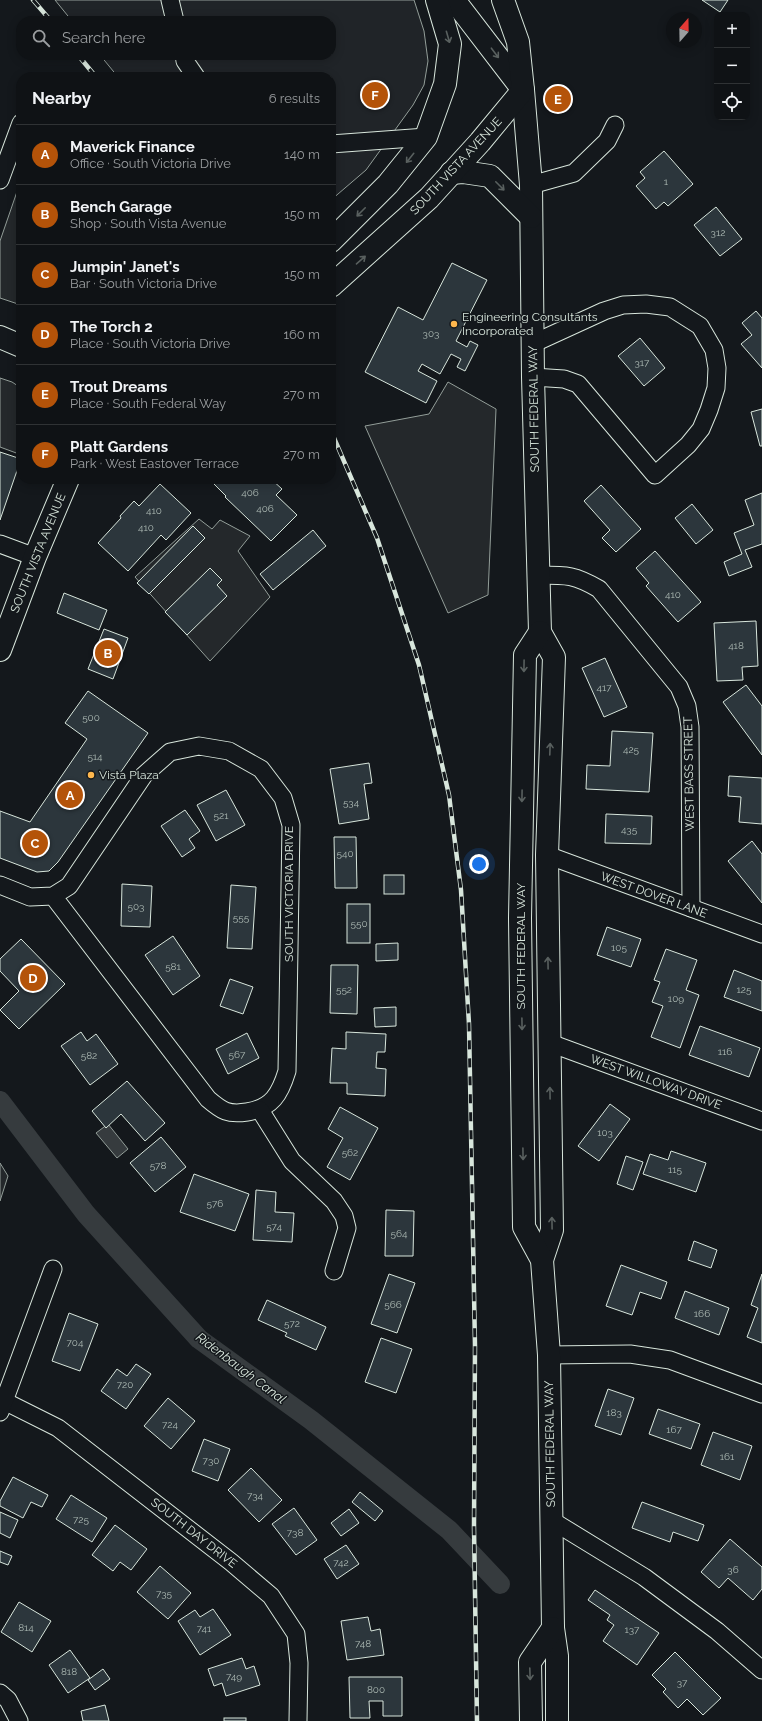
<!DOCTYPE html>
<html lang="en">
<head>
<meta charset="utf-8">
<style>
  :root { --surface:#0f1215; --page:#181b1e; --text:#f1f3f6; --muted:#9b9ea0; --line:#2f3234; --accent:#b45309 }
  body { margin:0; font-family:Raleway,sans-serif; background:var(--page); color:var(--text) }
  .controls { position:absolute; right:12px; top:12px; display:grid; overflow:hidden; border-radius:8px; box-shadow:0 2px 10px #0003 }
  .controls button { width:36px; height:36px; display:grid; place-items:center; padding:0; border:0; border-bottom:1px solid var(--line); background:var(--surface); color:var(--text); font:20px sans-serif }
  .compass { position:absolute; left:666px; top:12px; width:36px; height:36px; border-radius:50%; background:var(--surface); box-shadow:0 2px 10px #0003; rotate:20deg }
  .you { position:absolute; left:479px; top:864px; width:14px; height:14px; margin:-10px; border:3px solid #fff; border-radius:50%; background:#1a73e8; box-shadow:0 0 0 6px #1a73e833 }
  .badge { display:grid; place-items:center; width:26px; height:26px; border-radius:50%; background:var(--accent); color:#fff; font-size:13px; font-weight:700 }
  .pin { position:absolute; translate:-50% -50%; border:2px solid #fff; box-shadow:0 1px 4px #0006 }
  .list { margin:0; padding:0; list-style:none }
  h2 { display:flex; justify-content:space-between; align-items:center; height:52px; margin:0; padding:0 16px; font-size:17px }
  h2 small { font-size:13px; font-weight:400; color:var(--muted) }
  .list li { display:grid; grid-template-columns:26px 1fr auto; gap:12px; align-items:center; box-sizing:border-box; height:60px; padding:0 16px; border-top:1px solid var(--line) }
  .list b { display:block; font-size:15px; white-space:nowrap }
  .list p { margin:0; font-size:13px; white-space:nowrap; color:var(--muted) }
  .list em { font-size:13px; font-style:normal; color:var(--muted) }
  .icon { flex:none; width:22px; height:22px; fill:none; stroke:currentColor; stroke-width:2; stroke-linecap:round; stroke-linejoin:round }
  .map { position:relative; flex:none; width:762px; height:1721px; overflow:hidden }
  .search { position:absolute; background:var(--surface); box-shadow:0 2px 10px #0003; left:16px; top:16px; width:320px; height:44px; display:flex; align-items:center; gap:10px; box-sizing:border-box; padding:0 14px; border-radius:16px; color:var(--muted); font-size:15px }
  .panel { position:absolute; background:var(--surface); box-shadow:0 2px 10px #0003; left:16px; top:72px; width:320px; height:412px; border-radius:16px }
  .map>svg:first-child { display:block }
</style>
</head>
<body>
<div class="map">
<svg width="762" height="1721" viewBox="0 0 762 1721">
  <rect width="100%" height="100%" fill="#14181c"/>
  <path fill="#202428" stroke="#939e99" d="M55 0H414L424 31 428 61 424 85 413 105 366 170 331 200V77H118L100 55H331V21H72Z"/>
  <g fill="#24282b" stroke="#939e99">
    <path d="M21 180V305L0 298V241Z"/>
    <path d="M0 378 12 382 21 388V449L19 454 0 447Z"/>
    <path d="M448 382 496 409 488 595 448 613 365 426 429 414Z"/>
    <path d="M199 519 212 529 220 520 250 536 238 551 270 597 210 661 135 577Z"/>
    <path d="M0 1163 8 1176 0 1201Z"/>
  </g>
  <path fill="#363b3e" stroke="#939e99" d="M108 1124 128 1149 117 1158 96 1133Z"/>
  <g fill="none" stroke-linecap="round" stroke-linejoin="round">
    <path stroke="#363b3e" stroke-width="20" d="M0 1101 86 1214 199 1339 311 1420 449 1530 500 1584"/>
  </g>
  <g fill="#2c363c" stroke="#d8e6dc">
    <path d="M702 0H728L720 12Z"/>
    <path d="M664 151 693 184 668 206 664 202 656 209 636 186 645 178 640 172Z"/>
    <path d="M716 207 742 239 720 256 694 225Z"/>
    <path d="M452 263 487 280 456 341 467 347 470 341 478 345 465 371 457 367 461 359 451 354 440 374 422 364 418 371 437 381 426 403 365 372 398 307 423 320Z"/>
    <path d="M756 311 762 318V368L741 344 752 335 742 323Z"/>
    <path d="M640 338 665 368 644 386 618 356Z"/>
    <path d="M762 409V446H760L751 412Z"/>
    <path d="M0 452 21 459 0 520Z"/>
    <path d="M213 479H271L282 489 276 495 297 515 271 541 225 497 226 496 211 481Z"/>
    <path d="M160 484 191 513 166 540 161 535 128 571 98 543 121 518 120 516 134 501 139 506Z"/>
    <path d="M601 485 641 529 616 552 602 538 610 530 584 501Z"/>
    <path d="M762 493V544L745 550 752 567 729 576 724 562 742 554 734 533 754 525 745 500Z"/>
    <path d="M692 504 713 530 696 544 675 518Z"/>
    <path d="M193 526 205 538 149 594 137 583Z"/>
    <path d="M313 530 326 546 273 590 260 574Z"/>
    <path d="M655 551 701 602 678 622 646 586 649 583 636 568Z"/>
    <path d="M210 568 222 580 217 585 227 596 187 635 165 612Z"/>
    <path d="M64 593 107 610 99 630 57 613Z"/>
    <path d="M756 621 758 666 742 667 743 680 717 681 714 623Z"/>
    <path d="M104 629 128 638 113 679 88 669Z"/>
    <path d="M605 658 627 707 604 717 582 668Z"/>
    <path d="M746 685 762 706V755L723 702Z"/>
    <path d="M88 691 148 733 58 862 49 871 37 872 0 858V811L30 822 87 739 65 723Z"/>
    <path d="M612 731 653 733 649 792 586 789 587 765 610 766Z"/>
    <path d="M369 763 372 783 364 784 369 819 339 824 330 769Z"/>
    <path d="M729 776 762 778V824L739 822 741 797 728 796Z"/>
    <path d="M226 790 245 825 216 841 197 805Z"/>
    <path d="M185 810 200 831 189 839 195 848 182 857 161 826Z"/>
    <path d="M606 814 652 816 651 844 605 843Z"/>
    <path d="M334 837H356L357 888H335Z"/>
    <path d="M752 841 762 854V903L728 861Z"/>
    <rect x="384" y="875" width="20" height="19"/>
    <path d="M122 884 152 886 150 927 121 926Z"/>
    <path d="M231 885 256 887 252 949 227 948Z"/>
    <rect x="347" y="904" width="23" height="39"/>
    <path d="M607 927 641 939 631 967 597 955Z"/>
    <path d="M173 936 200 976 173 995 145 955Z"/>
    <path d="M21 939 65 984 19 1029 0 1010 19 991 0 971V959Z"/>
    <path d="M398 943V960L376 961V944Z"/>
    <path d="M666 949 697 960 686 990 699 995 680 1048 651 1037 663 1006 652 1002 660 982 654 980Z"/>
    <path d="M331 965H358L357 1014 330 1013Z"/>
    <path d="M734 970 762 981V1011L724 997Z"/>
    <path d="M230 979 253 987 243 1014 220 1006Z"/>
    <path d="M396 1007V1026L375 1027 374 1008Z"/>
    <path d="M700 1026 760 1048 749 1077 689 1055Z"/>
    <path d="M81 1032 87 1041 96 1034 118 1064 90 1085 61 1046Z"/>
    <path d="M346 1032 386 1034 385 1052H377L376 1068 386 1069 385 1096 347 1094V1083H330L332 1048 346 1049Z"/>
    <path d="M247 1033 259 1058 228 1074 216 1049Z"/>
    <path d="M127 1081 165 1123 145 1141 121 1114 106 1128 92 1111Z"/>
    <path d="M610 1104 630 1119 599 1161 578 1146Z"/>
    <path d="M340 1107 378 1128 350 1180 327 1167 343 1138 328 1129Z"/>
    <path d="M161 1137 186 1167 155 1192 130 1163Z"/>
    <path d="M671 1151 706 1163 696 1192 643 1174 650 1154 668 1160Z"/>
    <path d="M626 1156 643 1162 633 1190 617 1184Z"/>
    <path d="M194 1174 249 1194 235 1231 180 1212Z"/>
    <path d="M256 1190 276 1192 275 1212 294 1213 292 1242 253 1240Z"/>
    <path d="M386 1210 414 1211 413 1256H385Z"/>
    <path d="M694 1241 717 1250 711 1268 688 1260Z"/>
    <path d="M621 1265 667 1282 661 1299 640 1292 632 1315 606 1306Z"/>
    <path d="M389 1274 415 1283 397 1333 371 1324Z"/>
    <path d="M762 1274V1343L747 1337 758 1308 751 1305Z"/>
    <path d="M685 1291 729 1308 719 1335 675 1318Z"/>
    <path d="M267 1300 326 1327 316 1350 285 1336 287 1333 258 1320Z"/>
    <path d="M69 1313 98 1324 80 1371 52 1361Z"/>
    <path d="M381 1338 412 1349 396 1393 365 1382Z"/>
    <path d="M136 1364 151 1374 126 1409 101 1391 117 1369 127 1376Z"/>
    <path d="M608 1389 634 1398 621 1435 595 1426Z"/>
    <path d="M168 1398 195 1421 171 1449 144 1426Z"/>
    <path d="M658 1409 700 1424 691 1449 649 1434Z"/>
    <path d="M713 1432 752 1446 740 1480 701 1465Z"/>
    <path d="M204 1439 230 1449 218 1481 192 1471Z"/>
    <path d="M251 1468 282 1500 259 1522 228 1490Z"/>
    <path d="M13 1477 48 1495 42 1507 31 1502 23 1518 0 1506V1501Z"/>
    <path d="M360 1492 383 1511 375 1521 352 1502Z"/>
    <path d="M71 1495 107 1518 92 1542 56 1519Z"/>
    <path d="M642 1502 704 1525 698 1541 673 1532 670 1542 632 1528Z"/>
    <path d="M294 1508 317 1540 296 1555 272 1524Z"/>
    <path d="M349 1509 359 1523 341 1536 331 1523Z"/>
    <path d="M0 1512 18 1520 10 1538 0 1533Z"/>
    <path d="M115 1525 147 1549 131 1570 120 1562 113 1571 92 1555Z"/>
    <path d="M730 1539 762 1567V1589L753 1600 728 1578 719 1588 701 1572Z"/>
    <path d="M346 1545 359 1564 337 1579 324 1559Z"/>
    <path d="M0 1551 12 1556 8 1565 0 1562Z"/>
    <path d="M160 1566 191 1593 168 1619 137 1592Z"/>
    <path d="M595 1590 659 1633 637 1665 603 1641 614 1625 607 1620 610 1615 588 1600Z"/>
    <path d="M19 1602 51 1621 32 1652 1 1632Z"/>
    <path d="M213 1609 231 1635 200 1655 178 1621 195 1610 200 1617Z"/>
    <path d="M368 1617 371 1631 380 1629 384 1655 347 1660 341 1621Z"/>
    <path d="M70 1650 90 1678 68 1693 49 1665Z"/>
    <path d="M675 1652 721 1698 703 1715 687 1699 678 1708 663 1692 666 1689 652 1675Z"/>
    <path d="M242 1658 246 1669 254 1666 260 1685 226 1696 222 1683 214 1686 208 1669Z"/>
    <path d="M103 1669 110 1679 95 1690 88 1680Z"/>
    <path d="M349 1677H402V1716H383V1701H369L370 1718H350Z"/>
    <path d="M105 1705 109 1721H83L81 1711Z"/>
    <rect x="224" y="1718" width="22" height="3"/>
  </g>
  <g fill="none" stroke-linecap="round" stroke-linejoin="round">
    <defs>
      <g id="street">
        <path d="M170 0 175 21"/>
        <path d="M184 55 185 61 196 77"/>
        <path d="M331 144 426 137"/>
        <path d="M0 180 21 123"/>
        <path d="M531 185 574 173 607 141 615 125"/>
        <path d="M532 344 604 311 623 305 646 304 670 307 700 326 714 350 717 368 716 388 709 410 701 429 688 445 655 475 578 384 564 379 533 377"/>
        <path d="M0 544 35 557"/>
        <path d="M540 575C567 575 575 575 599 589L679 687 687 706 690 727 691 908"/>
        <path d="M547 855 762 934"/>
        <path d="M0 885 30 897 53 896 69 886 144 775 170 752 199 746 229 751 261 769 283 798 291 825 287 1071C280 1094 272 1108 247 1112 228 1115 222 1111 208 1099L53 896"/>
        <path d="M550 1043 762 1121"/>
        <path d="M260 1110 292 1161 334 1201 344 1216 347 1228 334 1271"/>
        <path d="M549 1355 630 1354 670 1360 762 1394"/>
        <path d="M4 1401 58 1428 231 1562 271 1596 296 1634 299 1663 298 1721"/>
        <path d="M0 1412 53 1269"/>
        <path d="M551 1520 644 1577 717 1631 762 1670"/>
        <path d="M0 1693 8 1700 19 1721"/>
      </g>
      <g id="secondary">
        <path d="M454 0 523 90 531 185 533 377 540 632 554 657 547 855 552 1230 542 1260"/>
        <path d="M451 173 463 172 490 176 531 217"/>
        <path d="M0 337 21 346"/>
        <path d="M540 632 525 655 520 918 524 1227 542 1260 549 1355 553 1628 557 1656V1721"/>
        <path d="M531 1721 530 1662 553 1628"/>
      </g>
      <g id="primary">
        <path d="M331 241 388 184 426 137 445 84 450 44 437 0"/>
        <path d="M331 286 429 198 480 142 523 90 518 42 503 0"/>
        <path d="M0 650 35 557 68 479"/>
      </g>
    </defs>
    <use href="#street" stroke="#d8e6dc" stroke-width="19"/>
    <use href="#secondary" stroke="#d8e6dc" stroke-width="24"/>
    <use href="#primary" stroke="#d8e6dc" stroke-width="24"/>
    <use href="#street" stroke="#14181c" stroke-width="17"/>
    <use href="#secondary" stroke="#14181c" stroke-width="22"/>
    <use href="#primary" stroke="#14181c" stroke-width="22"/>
    <defs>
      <g id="rail">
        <path d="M33 0 51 21"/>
        <path d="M78 55 96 77"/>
        <path d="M331 431 377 538 419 665 449 795 461 890 469 1024 475 1346 474 1527 477 1721"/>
      </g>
    </defs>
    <use href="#rail" stroke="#d8e6dc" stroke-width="4.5"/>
    <use href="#rail" stroke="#14181c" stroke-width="3" stroke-dasharray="9" stroke-linecap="butt"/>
  </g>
  <defs><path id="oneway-shaft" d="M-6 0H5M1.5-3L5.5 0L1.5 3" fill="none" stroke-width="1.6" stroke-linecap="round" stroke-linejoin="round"/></defs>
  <g stroke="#59605f">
    <use href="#oneway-shaft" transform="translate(448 37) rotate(74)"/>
    <use href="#oneway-shaft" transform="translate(495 53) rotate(53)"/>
    <use href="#oneway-shaft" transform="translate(410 158) rotate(129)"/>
    <use href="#oneway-shaft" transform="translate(500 186) rotate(45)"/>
    <use href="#oneway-shaft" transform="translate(361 212) rotate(135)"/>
    <use href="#oneway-shaft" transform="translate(361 260) rotate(-41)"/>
    <use href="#oneway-shaft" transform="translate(524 666) rotate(91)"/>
    <use href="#oneway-shaft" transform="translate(550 749) rotate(-88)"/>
    <use href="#oneway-shaft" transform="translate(522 796) rotate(91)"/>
    <use href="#oneway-shaft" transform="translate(548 963) rotate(-91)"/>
    <use href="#oneway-shaft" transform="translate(522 1024) rotate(89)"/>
    <use href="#oneway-shaft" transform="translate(550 1093) rotate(-91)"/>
    <use href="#oneway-shaft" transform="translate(523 1154) rotate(89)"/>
    <use href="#oneway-shaft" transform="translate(552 1223) rotate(-91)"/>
    <use href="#oneway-shaft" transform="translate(530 1674) rotate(88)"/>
  </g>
  <g fill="#ffb74d" stroke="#14181c" stroke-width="1.5">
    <circle cx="454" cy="324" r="4"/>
    <circle cx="91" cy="775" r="4"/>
  </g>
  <g text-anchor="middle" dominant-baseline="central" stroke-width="3" stroke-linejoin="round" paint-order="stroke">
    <g font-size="10" fill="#adbab4">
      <text x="666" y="181">1</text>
      <text x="718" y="232">312</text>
      <text x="431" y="333">303</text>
      <text x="642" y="362">317</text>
      <text x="250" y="492">406</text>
      <text x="265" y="508">406</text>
      <text x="154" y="510">410</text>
      <text x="146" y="527">410</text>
      <text x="673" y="594">410</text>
      <text x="736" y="645">418</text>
      <text x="604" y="687">417</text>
      <text x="91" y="717">500</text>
      <text x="631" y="749">425</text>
      <text x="95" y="756">514</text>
      <text x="351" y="802">534</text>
      <text x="221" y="815">521</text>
      <text x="629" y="829">435</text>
      <text x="345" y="853">540</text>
      <text x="136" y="906">503</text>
      <text x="241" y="917">555</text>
      <text x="359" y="923">550</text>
      <text x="619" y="947">105</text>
      <text x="173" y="966">581</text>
      <text x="344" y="989">552</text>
      <text x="744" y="989">125</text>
      <text x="676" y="998">109</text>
      <text x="725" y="1051">116</text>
      <text x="237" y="1054">567</text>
      <text x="89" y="1055">582</text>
      <text x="605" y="1132">103</text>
      <text x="350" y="1152">562</text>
      <text x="158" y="1165">578</text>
      <text x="675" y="1169">115</text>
      <text x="215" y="1203">576</text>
      <text x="274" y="1226">574</text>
      <text x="399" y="1233">564</text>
      <text x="393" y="1304">566</text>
      <text x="702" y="1313">166</text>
      <text x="292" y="1323">572</text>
      <text x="75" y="1342">704</text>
      <text x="125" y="1384">720</text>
      <text x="614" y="1412">183</text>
      <text x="170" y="1424">724</text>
      <text x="674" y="1429">167</text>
      <text x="727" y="1456">161</text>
      <text x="211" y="1460">730</text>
      <text x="255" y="1495">734</text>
      <text x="81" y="1519">725</text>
      <text x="295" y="1532">738</text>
      <text x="341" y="1562">742</text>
      <text x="733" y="1569">36</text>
      <text x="164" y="1593">735</text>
      <text x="26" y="1627">814</text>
      <text x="204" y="1628">741</text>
      <text x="632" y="1629">137</text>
      <text x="363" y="1643">748</text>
      <text x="69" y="1671">818</text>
      <text x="234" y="1676">749</text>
      <text x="682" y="1682">37</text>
      <text x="376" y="1689">800</text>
    </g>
    <g font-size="12" fill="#d8e6dc" stroke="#14181c">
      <text transform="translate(456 166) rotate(-47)">SOUTH VISTA AVENUE</text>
      <text transform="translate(534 409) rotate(-91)">SOUTH FEDERAL WAY</text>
      <text transform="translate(38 553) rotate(-68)">SOUTH VISTA AVENUE</text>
      <text transform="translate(689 774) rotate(-91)">WEST BASS STREET</text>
      <text transform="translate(289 894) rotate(-90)">SOUTH VICTORIA DRIVE</text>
      <text transform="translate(654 895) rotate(20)">WEST DOVER LANE</text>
      <text transform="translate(521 946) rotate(-90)">SOUTH FEDERAL WAY</text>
      <text transform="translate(656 1082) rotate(20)">WEST WILLOWAY DRIVE</text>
      <text transform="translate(550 1444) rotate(-91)">SOUTH FEDERAL WAY</text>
      <text transform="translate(194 1533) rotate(38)">SOUTH DAY DRIVE</text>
    </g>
    <g font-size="12" fill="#d8e6dc" stroke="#14181c" text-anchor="start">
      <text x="462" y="317">Engineering Consultants<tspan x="462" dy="14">Incorporated</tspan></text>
      <text x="99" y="775">Vista Plaza</text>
    </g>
    <g font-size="13" font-style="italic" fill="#d8e6dc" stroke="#14181c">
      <text transform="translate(241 1368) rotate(37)">Ridenbaugh Canal</text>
    </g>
  </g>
</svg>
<div class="controls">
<button>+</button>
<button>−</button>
<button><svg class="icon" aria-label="locate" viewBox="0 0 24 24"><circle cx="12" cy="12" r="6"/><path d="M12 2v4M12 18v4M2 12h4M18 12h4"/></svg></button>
</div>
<svg class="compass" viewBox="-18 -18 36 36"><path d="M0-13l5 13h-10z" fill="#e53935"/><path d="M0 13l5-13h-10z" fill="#9b9ea0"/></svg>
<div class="you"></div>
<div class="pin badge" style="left:70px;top:795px">A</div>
<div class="pin badge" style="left:108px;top:653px">B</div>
<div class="pin badge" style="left:35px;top:843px">C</div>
<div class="pin badge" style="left:33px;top:978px">D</div>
<div class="pin badge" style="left:558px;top:99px">E</div>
<div class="pin badge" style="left:375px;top:95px">F</div>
<div class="search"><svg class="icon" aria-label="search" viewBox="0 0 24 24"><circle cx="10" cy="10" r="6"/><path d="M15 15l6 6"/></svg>Search here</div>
<section class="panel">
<h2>Nearby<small>6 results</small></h2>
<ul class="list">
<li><span class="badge">A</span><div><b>Maverick Finance</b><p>Office · South Victoria Drive</p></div><em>140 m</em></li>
<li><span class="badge">B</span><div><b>Bench Garage</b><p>Shop · South Vista Avenue</p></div><em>150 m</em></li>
<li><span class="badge">C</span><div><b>Jumpin' Janet's</b><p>Bar · South Victoria Drive</p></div><em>150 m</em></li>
<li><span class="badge">D</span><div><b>The Torch 2</b><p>Place · South Victoria Drive</p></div><em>160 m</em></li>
<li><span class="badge">E</span><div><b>Trout Dreams</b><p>Place · South Federal Way</p></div><em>270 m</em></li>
<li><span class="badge">F</span><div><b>Platt Gardens</b><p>Park · West Eastover Terrace</p></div><em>270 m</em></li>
</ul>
</section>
</div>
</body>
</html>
